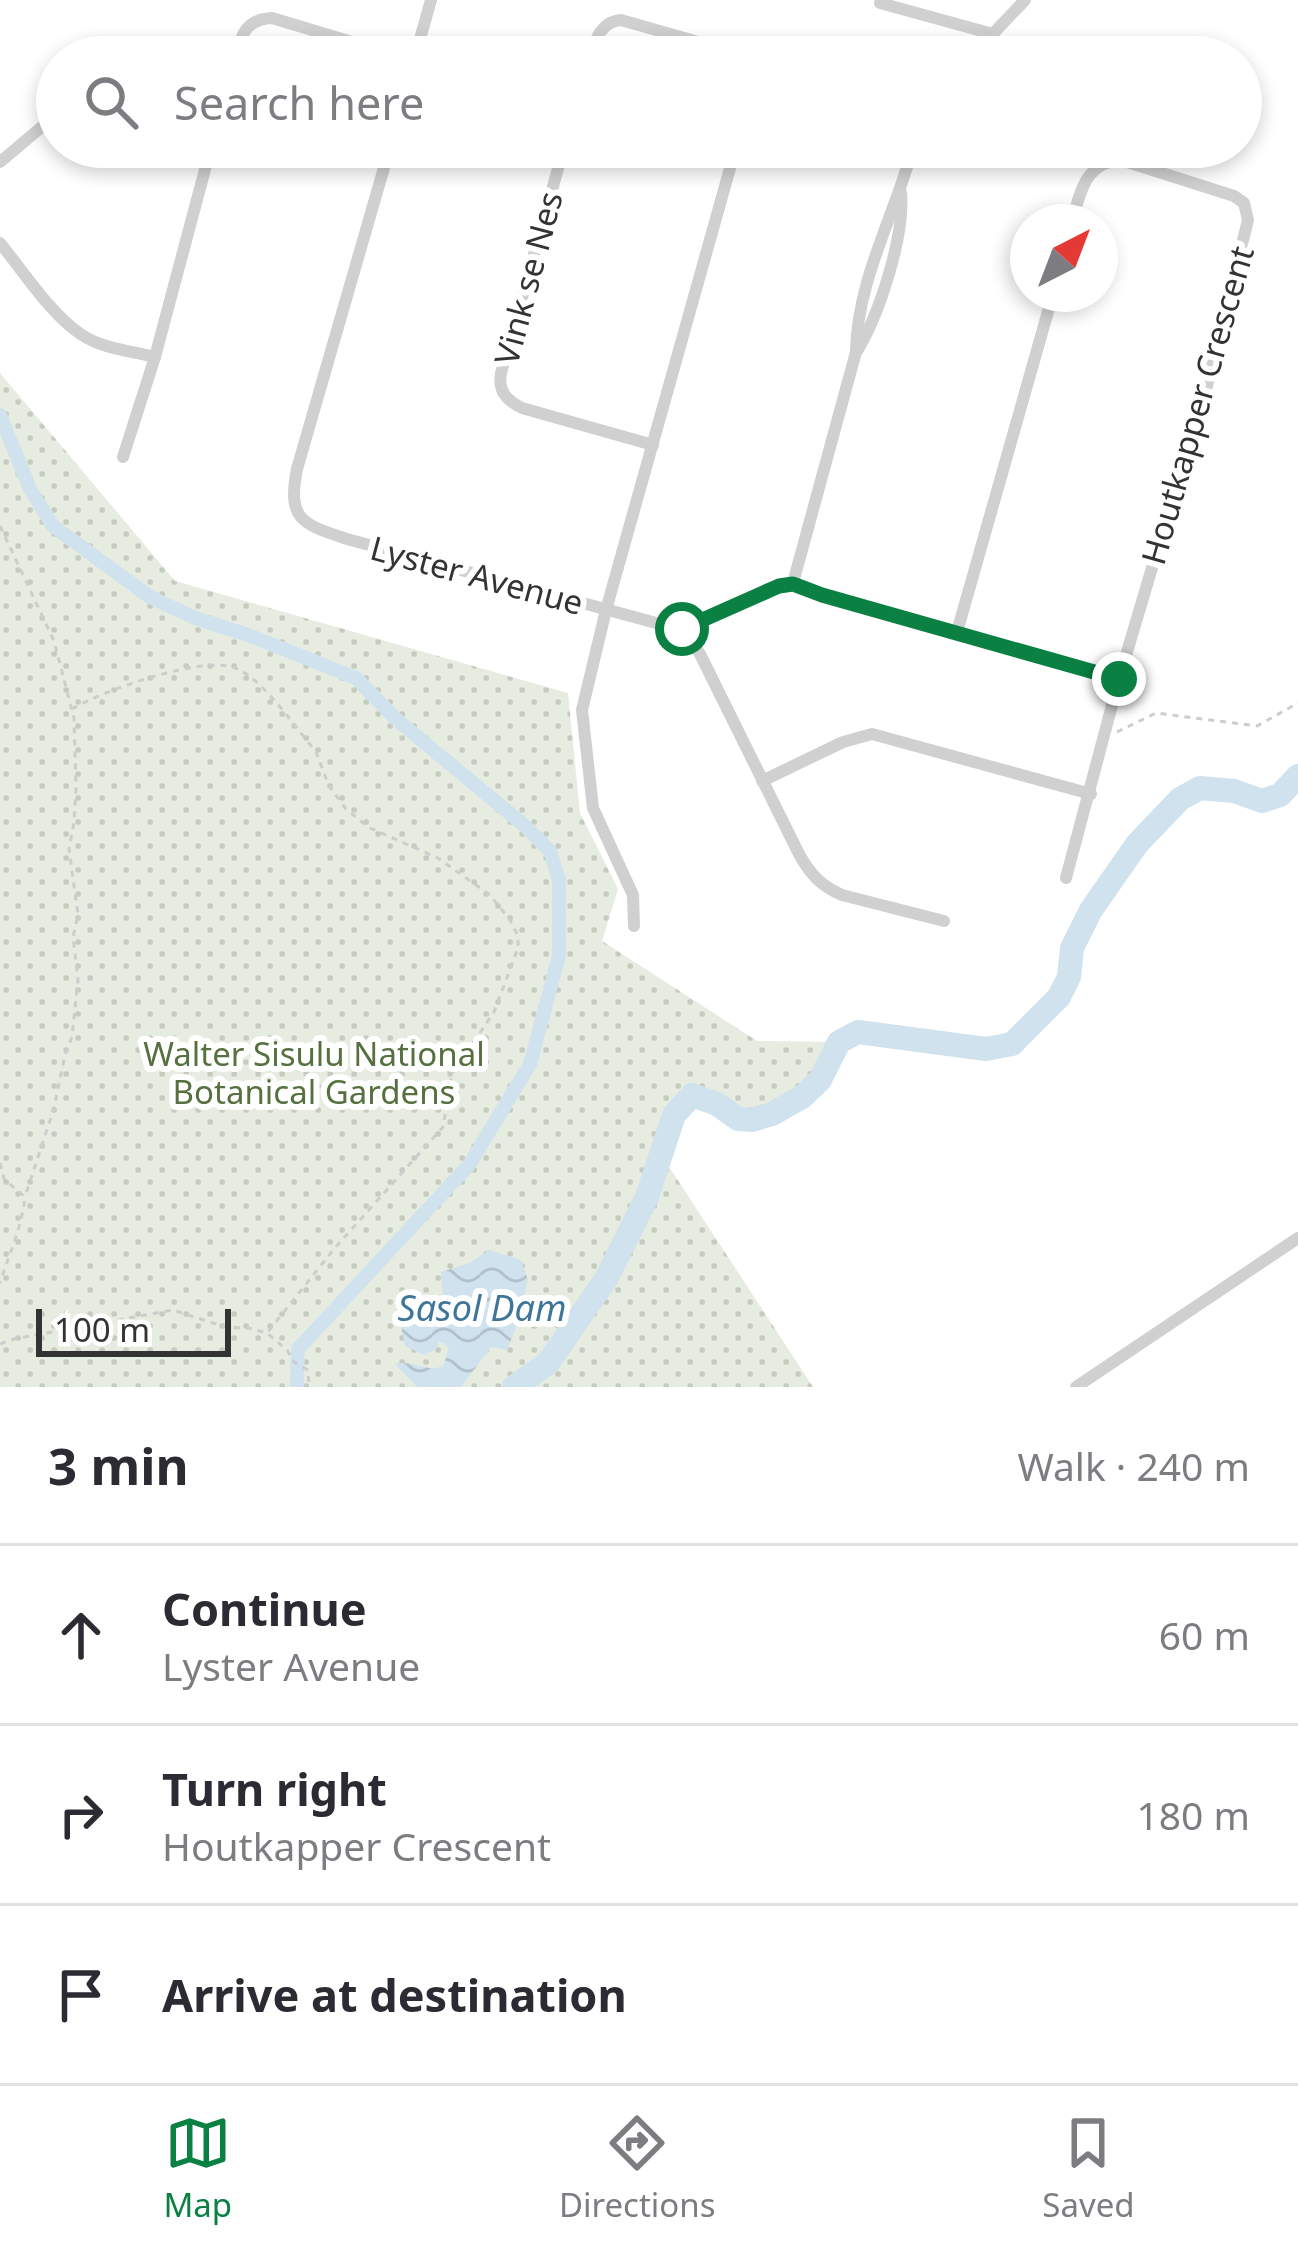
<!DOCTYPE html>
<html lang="en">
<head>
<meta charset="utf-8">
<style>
  :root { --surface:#fff; --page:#f7f7f7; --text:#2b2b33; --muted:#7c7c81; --line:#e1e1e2; --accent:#0b8043 }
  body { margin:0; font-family:"Noto Sans",sans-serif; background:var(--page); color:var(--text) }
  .compass { position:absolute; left:1010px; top:204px; width:108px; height:108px; border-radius:50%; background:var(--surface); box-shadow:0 6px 18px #0003; rotate:42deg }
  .scale { position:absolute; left:36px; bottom:30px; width:195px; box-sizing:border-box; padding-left:12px; border:6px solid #333; border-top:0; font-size:33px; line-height:42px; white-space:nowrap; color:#333; -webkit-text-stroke:9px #fff; paint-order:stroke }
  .stop { position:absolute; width:36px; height:36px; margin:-27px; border:9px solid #0b8043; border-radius:50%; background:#fff }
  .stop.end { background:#0b8043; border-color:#fff; box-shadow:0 3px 12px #0008 }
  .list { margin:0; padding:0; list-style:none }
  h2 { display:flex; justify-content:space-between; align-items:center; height:156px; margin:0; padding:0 48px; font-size:51px }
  h2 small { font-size:39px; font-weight:400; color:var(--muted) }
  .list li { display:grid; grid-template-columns:78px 1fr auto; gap:36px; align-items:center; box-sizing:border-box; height:180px; padding:0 48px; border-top:3px solid var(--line) }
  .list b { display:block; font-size:45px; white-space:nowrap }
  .list p { margin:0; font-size:39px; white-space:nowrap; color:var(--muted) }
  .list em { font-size:39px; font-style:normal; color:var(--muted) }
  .icon { flex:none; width:66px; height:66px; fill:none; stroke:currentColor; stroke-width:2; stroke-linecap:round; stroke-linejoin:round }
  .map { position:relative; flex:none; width:1298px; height:1387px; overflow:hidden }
  .search { position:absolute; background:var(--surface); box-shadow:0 6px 18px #0003; left:36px; right:36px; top:36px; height:132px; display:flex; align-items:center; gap:30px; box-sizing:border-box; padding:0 42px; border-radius:66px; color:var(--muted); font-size:45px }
  .sheet { height:696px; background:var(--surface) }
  nav { display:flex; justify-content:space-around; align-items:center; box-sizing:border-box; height:168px; border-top:3px solid var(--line); background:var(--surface); font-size:33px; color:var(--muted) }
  nav a { display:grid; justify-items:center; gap:6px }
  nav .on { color:var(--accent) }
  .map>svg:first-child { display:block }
</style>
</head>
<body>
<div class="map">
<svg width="1298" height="1387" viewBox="0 0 1298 1387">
  <defs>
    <pattern id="garden-dots" width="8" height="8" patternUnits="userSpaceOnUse" patternTransform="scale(3)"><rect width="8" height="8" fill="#e6ecdf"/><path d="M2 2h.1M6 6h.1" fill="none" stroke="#c6cbc0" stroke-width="1.8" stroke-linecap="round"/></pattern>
    <pattern id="water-waves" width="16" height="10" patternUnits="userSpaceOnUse" patternTransform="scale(3)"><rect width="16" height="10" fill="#cfe2ee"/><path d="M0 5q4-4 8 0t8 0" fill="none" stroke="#b2c2cd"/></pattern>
  </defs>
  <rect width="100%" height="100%" fill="#fff"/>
  <path fill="url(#garden-dots)" d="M0 373 175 581 568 693 580 813 618 889 602 941 757 1041 839 1042 827 1075 802 1097 752 1120 731 1114 692 1096 677 1110 662 1156 813 1387H0Z"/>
  <path fill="url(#water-waves)" d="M489 1250 521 1260 528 1280 516 1327 507 1350 491 1347 461 1387H417L395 1364C412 1359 427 1373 443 1366L449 1349 445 1344 439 1342 436 1349 424 1355 405 1346 401 1326C417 1307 427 1314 443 1300L441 1272 470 1263Z"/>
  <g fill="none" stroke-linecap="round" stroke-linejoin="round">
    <path stroke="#cfe2ee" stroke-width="14" d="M0 415 30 489 53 526 150 597 195 618 251 636 356 678 397 720 525 826 550 851 559 880V956L530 1064 469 1165 298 1349 297 1387"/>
    <path stroke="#cfe2ee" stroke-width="24" d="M514 1387 548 1363 606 1279 647 1197 674 1115 692 1095 717 1104 738 1119 752 1120 772 1114 802 1097 820 1080 839 1042 858 1032 986 1049 1012 1044 1059 997 1069 977 1072 948 1091 910 1137 844 1180 799 1200 788 1234 791 1262 801 1280 795 1298 776"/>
    <g stroke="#cdcdcd" stroke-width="3" stroke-dasharray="6 6" stroke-linecap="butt">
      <path d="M0 526 54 641 74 718 76 788 74 822 69 849 78 915 73 937 78 980 72 1037 65 1055 54 1108 25 1197"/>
      <path d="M72 709C102 691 202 655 235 668 260 677 291 721 308 742L316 752 329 786 346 809 368 827 438 858 490 895 510 920 518 936V948L494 1012 452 1074 443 1127 334 1249 267 1333"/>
      <path d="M1117 732 1156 713 1257 726 1298 703"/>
      <path d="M0 1163 4 1179 25 1197C22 1227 9 1254 0 1283"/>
      <path d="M0 1344 14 1339 173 1310 225 1327 248 1328 267 1333 287 1350 294 1362 308 1370 309 1387"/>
    </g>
    <g stroke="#d0d0d0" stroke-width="12">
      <path d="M880 3 993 34"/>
      <path d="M235 57C241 34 247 19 272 18L402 57"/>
      <path d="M415 57 431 0"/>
      <path d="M589 57C595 41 601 21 621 20L751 57"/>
      <path d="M971 57 1025 0"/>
      <path d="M390 147 297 469C287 520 302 524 347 539L682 630 769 590 793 583 856 352C857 280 895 215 913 147"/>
      <path d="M564 147 501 373C498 391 506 400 522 408L653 445"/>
      <path d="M0 162 57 114"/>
      <path d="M0 243C24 272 51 315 82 335 103 349 132 351 155 357"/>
      <path d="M857 351C879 315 905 236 901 193"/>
      <path d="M123 457 155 357 211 147"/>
      <path d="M793 583 822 595 1119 679"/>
      <path d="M682 630 700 654 799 854C810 874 821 886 842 895L944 921"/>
      <path d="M957 632 1053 294"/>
      <path d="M762 781 843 742 872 734 1091 794"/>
      <path d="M1066 878 1119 679 1154 561 1188 463 1248 220 1244 203 1234 196 1121 160C1085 162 1080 193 1072 222"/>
      <path d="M634 926 633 895 593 808 582 710 606 610 736 147"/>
      <path d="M1076 1387 1298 1238"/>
    </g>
  </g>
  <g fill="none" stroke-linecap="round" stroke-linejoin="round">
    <path stroke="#0b8043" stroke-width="15" d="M682 629 779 586 793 584 822 595 1119 679"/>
  </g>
  <g text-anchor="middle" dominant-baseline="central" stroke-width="12" stroke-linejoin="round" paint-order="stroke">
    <g font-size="33" fill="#333" stroke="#fff">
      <text transform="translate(528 278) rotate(-75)">Vink se Nes</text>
      <text transform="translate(1197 405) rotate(-74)">Houtkapper Crescent</text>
      <text transform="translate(477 575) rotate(15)">Lyster Avenue</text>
    </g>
    <g font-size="33" fill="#56703f" stroke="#fff">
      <text x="314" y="1053">Walter Sisulu National<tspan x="314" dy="38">Botanical Gardens</tspan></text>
    </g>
    <g font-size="36" font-style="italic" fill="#3f7597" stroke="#fff">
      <text x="482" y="1307">Sasol Dam</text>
    </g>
  </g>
</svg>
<svg class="compass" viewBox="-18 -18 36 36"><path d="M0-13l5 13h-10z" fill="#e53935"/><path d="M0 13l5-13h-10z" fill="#7c7c81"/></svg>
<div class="scale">100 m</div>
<div class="stop" style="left:682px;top:629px"></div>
<div class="stop end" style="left:1119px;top:679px"></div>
<div class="search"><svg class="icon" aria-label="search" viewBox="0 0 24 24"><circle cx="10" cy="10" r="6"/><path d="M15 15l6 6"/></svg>Search here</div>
</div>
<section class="sheet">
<h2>3 min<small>Walk · 240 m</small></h2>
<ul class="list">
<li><svg class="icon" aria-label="ahead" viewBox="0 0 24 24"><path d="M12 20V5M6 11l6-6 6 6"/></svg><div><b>Continue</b><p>Lyster Avenue</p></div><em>60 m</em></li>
<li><svg class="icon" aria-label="right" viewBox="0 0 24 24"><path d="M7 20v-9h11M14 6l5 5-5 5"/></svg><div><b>Turn right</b><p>Houtkapper Crescent</p></div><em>180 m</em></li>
<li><svg class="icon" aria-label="arrive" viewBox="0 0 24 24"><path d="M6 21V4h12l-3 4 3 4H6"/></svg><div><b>Arrive at destination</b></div></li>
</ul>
</section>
<nav>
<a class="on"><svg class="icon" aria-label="map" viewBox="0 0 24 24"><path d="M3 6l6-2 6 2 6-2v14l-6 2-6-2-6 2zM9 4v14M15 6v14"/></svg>Map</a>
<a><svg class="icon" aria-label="directions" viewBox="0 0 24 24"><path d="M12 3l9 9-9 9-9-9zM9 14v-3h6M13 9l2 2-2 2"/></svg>Directions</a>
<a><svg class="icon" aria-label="saved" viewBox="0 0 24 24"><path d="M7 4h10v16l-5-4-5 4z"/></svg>Saved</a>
</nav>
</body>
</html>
